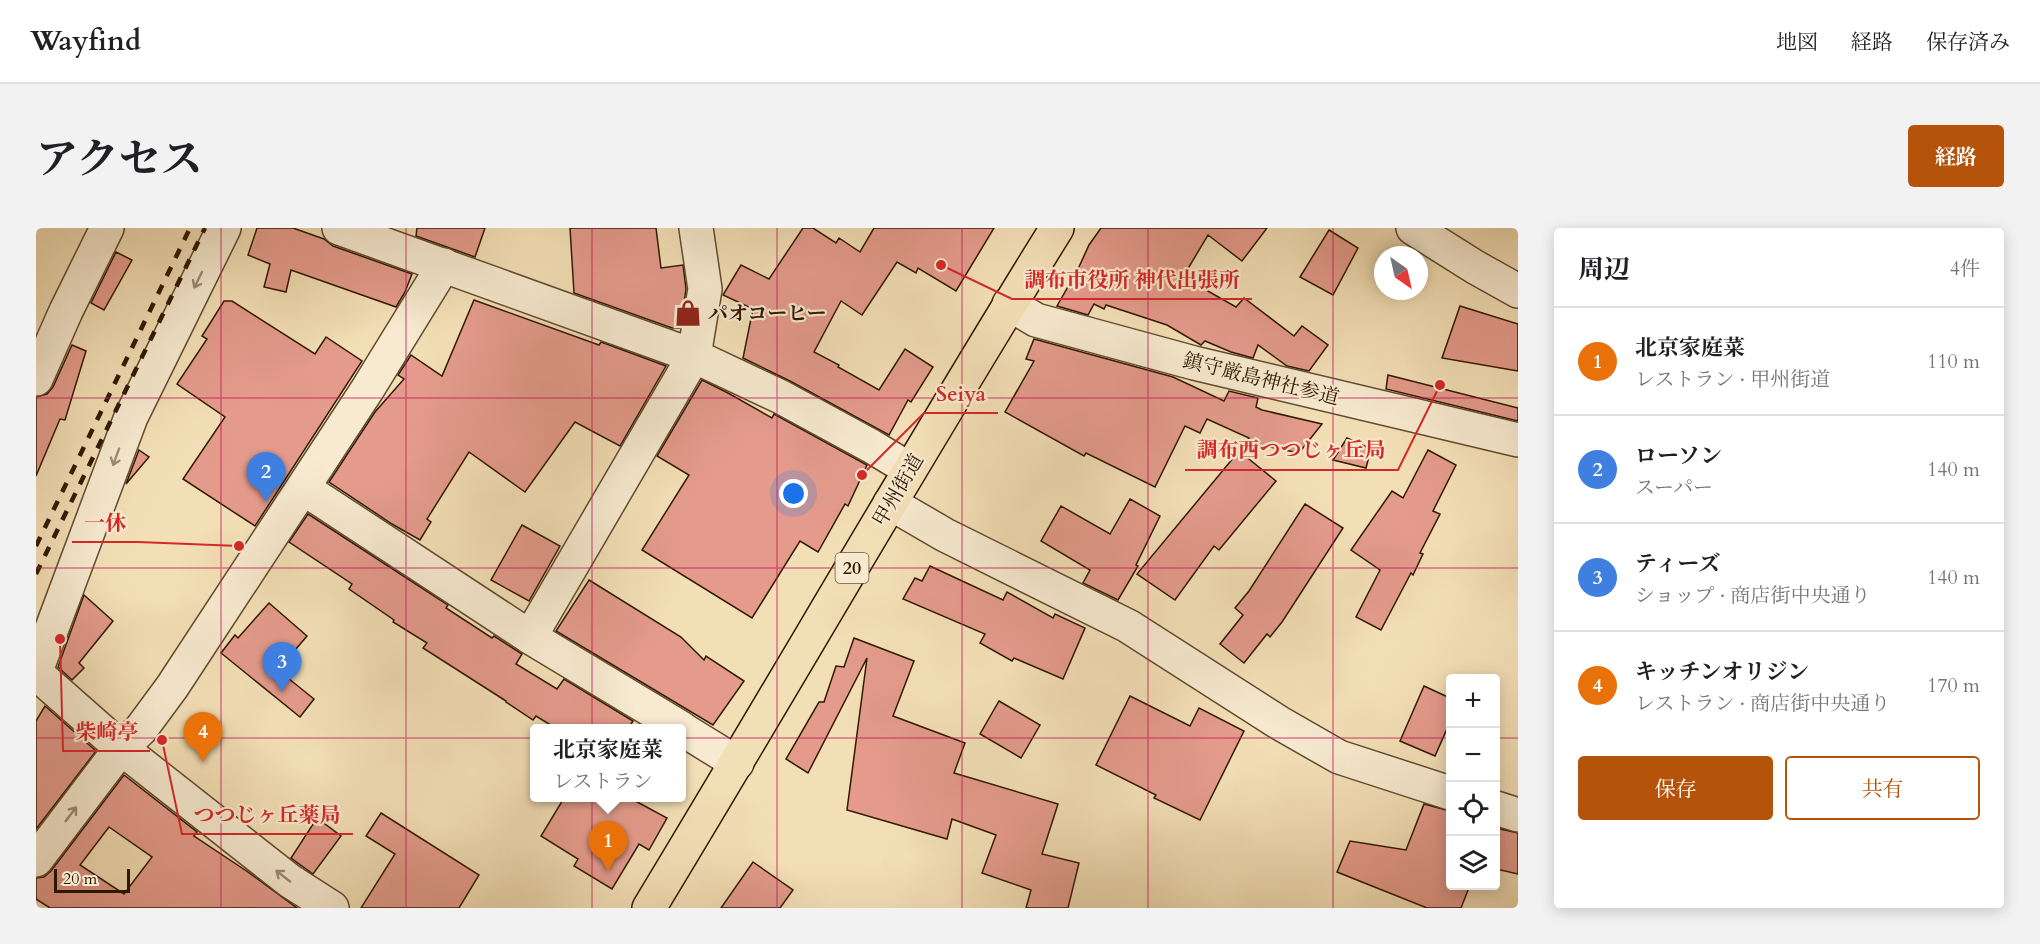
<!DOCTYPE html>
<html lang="ja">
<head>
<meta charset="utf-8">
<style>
  :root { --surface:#fff; --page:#f2f2f2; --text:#202124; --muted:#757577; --line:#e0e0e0; --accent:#b45309 }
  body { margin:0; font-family:Cardo,"Noto Serif JP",serif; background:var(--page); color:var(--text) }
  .controls { position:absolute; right:18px; bottom:18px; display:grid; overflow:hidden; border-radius:6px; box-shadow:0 3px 15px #0003 }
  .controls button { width:54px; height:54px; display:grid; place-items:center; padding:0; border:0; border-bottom:2px solid var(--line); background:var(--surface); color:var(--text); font:30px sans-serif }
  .compass { position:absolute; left:1338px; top:18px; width:54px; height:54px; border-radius:50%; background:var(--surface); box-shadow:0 3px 15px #0003; rotate:146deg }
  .scale { position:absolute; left:18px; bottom:15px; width:76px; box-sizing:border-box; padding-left:6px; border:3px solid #301800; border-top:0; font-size:16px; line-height:21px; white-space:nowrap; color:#301800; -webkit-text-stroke:4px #f7ead0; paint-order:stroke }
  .you { position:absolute; left:758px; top:266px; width:21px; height:21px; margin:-15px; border:4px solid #fff; border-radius:50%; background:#1a73e8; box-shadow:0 0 0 9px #1a73e833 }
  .badge { display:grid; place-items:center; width:39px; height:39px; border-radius:50%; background:var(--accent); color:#fff; font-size:20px; font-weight:700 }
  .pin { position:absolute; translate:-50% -50px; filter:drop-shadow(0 2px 3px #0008) }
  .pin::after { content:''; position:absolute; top:32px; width:21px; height:18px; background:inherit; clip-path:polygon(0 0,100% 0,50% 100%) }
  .popup { position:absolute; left:494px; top:496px; width:156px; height:78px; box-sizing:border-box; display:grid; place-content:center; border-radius:6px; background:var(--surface); filter:drop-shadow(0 2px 4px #0005); font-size:20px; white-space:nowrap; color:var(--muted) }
  .popup b { font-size:22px; color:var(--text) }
  .popup::after { content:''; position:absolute; left:50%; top:100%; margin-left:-12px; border:12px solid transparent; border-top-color:var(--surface) }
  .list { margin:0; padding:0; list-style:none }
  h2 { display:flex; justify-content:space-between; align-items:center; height:78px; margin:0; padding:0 24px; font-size:26px }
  h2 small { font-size:20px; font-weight:400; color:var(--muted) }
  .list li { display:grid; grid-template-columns:39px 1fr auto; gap:18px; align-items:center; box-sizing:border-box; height:108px; padding:0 24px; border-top:2px solid var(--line) }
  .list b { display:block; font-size:22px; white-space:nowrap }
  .list p { margin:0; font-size:20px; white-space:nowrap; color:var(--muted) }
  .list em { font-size:20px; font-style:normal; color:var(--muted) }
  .actions { display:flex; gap:12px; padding:18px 24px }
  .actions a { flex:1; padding:14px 0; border:2px solid var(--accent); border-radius:6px; text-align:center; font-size:21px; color:var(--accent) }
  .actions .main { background:var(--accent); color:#fff }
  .icon { flex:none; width:33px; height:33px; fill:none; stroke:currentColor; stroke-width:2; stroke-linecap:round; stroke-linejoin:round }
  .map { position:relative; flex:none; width:1482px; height:680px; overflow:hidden; border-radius:6px }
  header { display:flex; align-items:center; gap:36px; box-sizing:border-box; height:84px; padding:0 30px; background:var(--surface); border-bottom:2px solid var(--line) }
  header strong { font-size:28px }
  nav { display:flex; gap:33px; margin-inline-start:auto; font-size:21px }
  .intro { display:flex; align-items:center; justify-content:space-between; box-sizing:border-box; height:144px; padding:0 36px }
  h1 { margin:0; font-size:42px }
  .button { padding:15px 27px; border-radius:6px; background:var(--accent); color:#fff; font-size:21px; font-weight:700 }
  main { display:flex; gap:36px; padding:0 36px }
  aside { flex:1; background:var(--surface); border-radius:6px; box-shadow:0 3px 15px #0003 }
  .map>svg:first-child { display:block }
</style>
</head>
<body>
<header>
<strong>Wayfind</strong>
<nav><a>地図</a><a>経路</a><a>保存済み</a></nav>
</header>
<div class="intro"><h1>アクセス</h1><a class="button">経路</a></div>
<main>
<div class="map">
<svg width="1482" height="680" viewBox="0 0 1482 680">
  <rect width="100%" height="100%" fill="#f3dfb6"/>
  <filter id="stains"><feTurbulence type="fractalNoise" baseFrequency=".00333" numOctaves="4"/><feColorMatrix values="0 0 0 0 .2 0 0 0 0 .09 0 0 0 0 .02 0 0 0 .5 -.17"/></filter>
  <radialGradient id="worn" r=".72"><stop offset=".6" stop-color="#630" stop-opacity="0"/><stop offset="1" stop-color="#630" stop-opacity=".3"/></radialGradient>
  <g fill="#e49b8c" stroke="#301800" stroke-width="1.5" fill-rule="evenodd">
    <path d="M221 0H257L288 11 297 18 376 46 369 64 360 79 255 42 250 64 228 59 234 36 212 27Z"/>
    <path d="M381 0H449L439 29 380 8Z"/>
    <path d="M534 0H620L625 40 647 37 650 61 644 100H636L538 65Z"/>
    <path d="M767 0H777L800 15 803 10 824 24 838 0H958L920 63 882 40 880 45 861 34 826 87 805 73 778 124 803 137 802 139 843 162 869 121 897 139 875 174 872 172 853 207 754 153 707 130 717 81 687 67 705 37 733 51Z"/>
    <path d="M1065 0H1231L1206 33 1172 7 1147 49 1200 79 1208 70 1258 108 1266 98 1292 117 1273 143 1251 138 1222 117 1217 130 1195 124 1169 113 1165 117 1131 97 1070 77 1068 81 1058 76 1052 87 1021 78 1042 41 1053 17Z"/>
    <path d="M1293 2 1322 20 1297 67 1264 49Z"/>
    <path d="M80 24 96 32 68 82 55 75Z"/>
    <path d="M438 72 563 117 565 114 630 138 584 218 539 194 489 264 433 224 391 291 395 294 384 312 356 296 293 254 339 184 368 151 362 147 375 127 406 148Z"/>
    <path d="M188 73H196L279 126 290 109 326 133 219 298 147 251 189 189 141 156 171 111 166 108Z"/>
    <path d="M1424 78 1482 96V143L1406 130Z"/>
    <path d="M998 111 1137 149 1188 173 1193 163 1222 170 1220 179 1226 182 1286 196 1263 225 1210 214 1213 210 1171 191 1164 205 1149 198 1119 259 1050 225 1048 228 969 184 998 133 990 131Z"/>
    <path d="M36 117 50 123 29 192 24 191 0 248V169L11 166 17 159Z"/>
    <path d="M1352 147 1482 180V193L1350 161Z"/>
    <path d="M666 152 692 165 736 190 738 186 831 237 812 278 809 276 782 324 764 313 716 390 606 322 653 247 621 228Z"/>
    <path d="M1311 210 1335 221 1330 240 1297 232Z"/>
    <path d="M103 222 113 229 90 256Z"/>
    <path d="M1392 222 1420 237 1397 283 1404 286 1384 325 1387 326 1377 347 1375 345 1345 402 1320 389 1344 342 1315 322 1356 263 1367 270Z"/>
    <path d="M1203 223 1240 253 1183 322 1178 318 1139 372 1101 346Z"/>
    <path d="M1094 271 1124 288 1100 337 1102 338 1082 372 1047 355 1054 342 1005 313 1025 278 1074 306Z"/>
    <path d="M1269 276 1307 300 1246 394 1234 409 1231 406 1208 435 1184 416 1207 387 1199 380 1213 363Z"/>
    <path d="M272 286 412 377 410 380 456 410 458 408 486 426 480 436 521 461 528 451 597 493 592 501H521L500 488 497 492 470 474V473L387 420 391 415 357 394 358 392 313 361 316 356 253 314Z"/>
    <path d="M486 297 524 318 493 373 455 352Z"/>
    <path d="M894 338 967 372 971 364 1017 390 1019 386 1049 400 1027 451 978 430 976 433 944 415 949 406 867 371 879 350 886 353Z"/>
    <path d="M553 352 645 409 668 432 670 428 708 453 677 497 520 403Z"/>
    <path d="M48 367 77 393 43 435 48 440 36 452 22 439Z"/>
    <path d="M233 375 271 408 242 442 278 471 264 489 185 425 199 407 202 410Z"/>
    <path d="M818 410 878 433 857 488 929 515 918 545 1022 576 1006 626 1043 635 1032 680H990L995 662 946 645 960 607 916 591 911 611 811 582 831 430 772 545 750 531 783 474H788L800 438 808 439Z"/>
    <path d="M1388 458 1414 470V494L1399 528 1364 513Z"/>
    <path d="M1094 468 1154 498 1163 480 1208 503 1164 592 1118 570 1120 567 1060 537Z"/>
    <path d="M963 473 1004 497 985 530 944 506Z"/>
    <path d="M9 478 60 523 0 601V493Z"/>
    <path d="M88 547 161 604 158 608 212 644 261 680H14L0 671V650L8 649 15 643ZM73 599 116 629 88 666 44 637Z"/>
    <path d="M528 570H594L631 590 613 622 603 616 576 661 538 638 542 631 505 608Z"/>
    <path d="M1388 576 1414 583V657H1434L1425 680H1391L1301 644 1314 613 1370 622Z"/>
    <path d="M345 585 443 647 423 680H325L359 626 330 608Z"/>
    <path d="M281 590 305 608 277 646 255 630Z"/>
    <path d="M1460 600 1482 605V646L1460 641Z"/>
    <path d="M717 634 757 662 744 680H685Z"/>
  </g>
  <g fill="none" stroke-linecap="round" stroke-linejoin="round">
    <defs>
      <g id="minor">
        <path d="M303 0 658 128 745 169 835 218 873 241"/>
        <path d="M1377 0 1439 39 1482 63"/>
        <path d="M973 76 1000 92 1158 135 1482 212"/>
        <path d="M0 151 30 83 71 0"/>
        <path d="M267 260 494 409 645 500"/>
        <path d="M854 275 909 307 1092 398 1242 494 1303 529 1414 565"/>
        <path d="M494 409 658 128 669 61 660 0"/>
        <path d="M0 443 95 189 188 0"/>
        <path d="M0 445 85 520 254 653 296 680"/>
        <path d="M646 501 701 535"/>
        <path d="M1460 580 1482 587"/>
        <path d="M0 632 85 520 105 501 136 459 331 162 408 37"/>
      </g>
      <path id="highway" d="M613 680C750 454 881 225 1021 0"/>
    </defs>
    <use href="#minor" stroke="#614a2e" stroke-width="36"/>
    <use href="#highway" stroke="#301800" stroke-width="36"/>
    <use href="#minor" stroke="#f7ead0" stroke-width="33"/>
    <use href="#highway" stroke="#f3dfb6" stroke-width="33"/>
    <g stroke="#301800" stroke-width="4.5" stroke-dasharray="10 10" stroke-linecap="butt">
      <path d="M0 318 154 0"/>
      <path d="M0 346 169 0"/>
    </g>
  </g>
  <defs><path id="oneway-shaft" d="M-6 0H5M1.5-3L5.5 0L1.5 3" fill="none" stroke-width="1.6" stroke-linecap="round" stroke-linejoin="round" transform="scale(1.5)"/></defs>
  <g stroke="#9d8c72">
    <use href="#oneway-shaft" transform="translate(162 52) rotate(116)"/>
    <use href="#oneway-shaft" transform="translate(80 229) rotate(110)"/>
    <use href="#oneway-shaft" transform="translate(35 586) rotate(-53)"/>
    <use href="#oneway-shaft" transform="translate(247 648) rotate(-142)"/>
  </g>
  <path fill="none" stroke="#c2185b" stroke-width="1.5" stroke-opacity="0.55" d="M185 0V680M370 0V680M556 0V680M741 0V680M926 0V680M1112 0V680M1297 0V680M0 170H1482M0 340H1482M0 510H1414M1460 510H1482"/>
  <defs>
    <symbol id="shop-bare" viewBox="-9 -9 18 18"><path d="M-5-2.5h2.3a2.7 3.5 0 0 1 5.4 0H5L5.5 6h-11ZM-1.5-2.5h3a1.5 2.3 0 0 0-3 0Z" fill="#8f2418" stroke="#f7ead0" stroke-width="2.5" paint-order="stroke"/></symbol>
  </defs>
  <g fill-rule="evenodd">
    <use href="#shop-bare" x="633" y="66" width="38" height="38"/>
  </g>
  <g text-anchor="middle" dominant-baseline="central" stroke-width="4.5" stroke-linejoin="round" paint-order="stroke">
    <rect fill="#f7ead0" stroke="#6c573e" stroke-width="1.5" x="799.5" y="325" width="33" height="30" rx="4.5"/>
    <g font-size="18" font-weight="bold" fill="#301800">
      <text x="816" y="340">20</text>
    </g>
    <g font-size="20" font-weight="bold" fill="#301800" stroke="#f7ead0" text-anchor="start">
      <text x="672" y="85">パオコーヒー</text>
    </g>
    <g font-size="20" fill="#301800" stroke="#f7ead0">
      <text transform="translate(1225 151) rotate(14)">鎮守厳島神社参道</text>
      <text transform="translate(862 262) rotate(-60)">甲州街道</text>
    </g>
  </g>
  <path fill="none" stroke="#d62828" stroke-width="2" d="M905 37L976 71H1216M826 247L888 185H962M1404 157L1362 242H1149M203 318L102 314H36M24 411L27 523H114M126 512L146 606H317"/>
  <g fill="#d62828" stroke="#f7ead0" stroke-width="2">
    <circle cx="905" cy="37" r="6"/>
    <circle cx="826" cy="247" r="6"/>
    <circle cx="1404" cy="157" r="6"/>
    <circle cx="203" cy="318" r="6"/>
    <circle cx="24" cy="411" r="6"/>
    <circle cx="126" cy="512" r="6"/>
  </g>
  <g font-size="21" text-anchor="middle" font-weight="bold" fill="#d62828" stroke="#f7ead0" stroke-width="4.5" stroke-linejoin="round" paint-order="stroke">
    <text x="1096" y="59">調布市役所 神代出張所</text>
    <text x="925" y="173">Seiya</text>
    <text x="1255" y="229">調布西つつじヶ丘局</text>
    <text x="69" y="302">一休</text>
    <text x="71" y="511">柴崎亭</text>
    <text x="231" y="594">つつじヶ丘薬局</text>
  </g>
  <rect width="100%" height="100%" filter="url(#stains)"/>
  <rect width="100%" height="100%" fill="url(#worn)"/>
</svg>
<div class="controls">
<button>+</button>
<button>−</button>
<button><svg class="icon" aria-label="locate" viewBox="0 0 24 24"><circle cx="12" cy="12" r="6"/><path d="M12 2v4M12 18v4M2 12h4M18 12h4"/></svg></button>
<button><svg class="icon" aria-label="layers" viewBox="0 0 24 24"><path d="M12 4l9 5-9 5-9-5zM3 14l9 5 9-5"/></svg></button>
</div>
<svg class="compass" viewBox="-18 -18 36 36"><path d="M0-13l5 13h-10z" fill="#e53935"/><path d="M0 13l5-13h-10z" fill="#757577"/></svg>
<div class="scale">20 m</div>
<div class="you"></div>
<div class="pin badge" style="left:572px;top:643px;background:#e8710a">1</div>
<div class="popup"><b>北京家庭菜</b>レストラン</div>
<div class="pin badge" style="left:230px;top:274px;background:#3f7fe0">2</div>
<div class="pin badge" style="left:246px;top:464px;background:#3f7fe0">3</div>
<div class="pin badge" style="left:167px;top:534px;background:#e8710a">4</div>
</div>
<aside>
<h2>周辺<small>4件</small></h2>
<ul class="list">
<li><span class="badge" style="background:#e8710a">1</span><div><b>北京家庭菜</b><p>レストラン · 甲州街道</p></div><em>110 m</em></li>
<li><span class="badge" style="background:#3f7fe0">2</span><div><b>ローソン</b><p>スーパー</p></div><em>140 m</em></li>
<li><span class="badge" style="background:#3f7fe0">3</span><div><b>ティーズ</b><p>ショップ · 商店街中央通り</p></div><em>140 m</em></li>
<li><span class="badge" style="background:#e8710a">4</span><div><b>キッチンオリジン</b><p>レストラン · 商店街中央通り</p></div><em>170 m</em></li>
</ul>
<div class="actions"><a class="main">保存</a><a>共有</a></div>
</aside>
</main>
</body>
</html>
